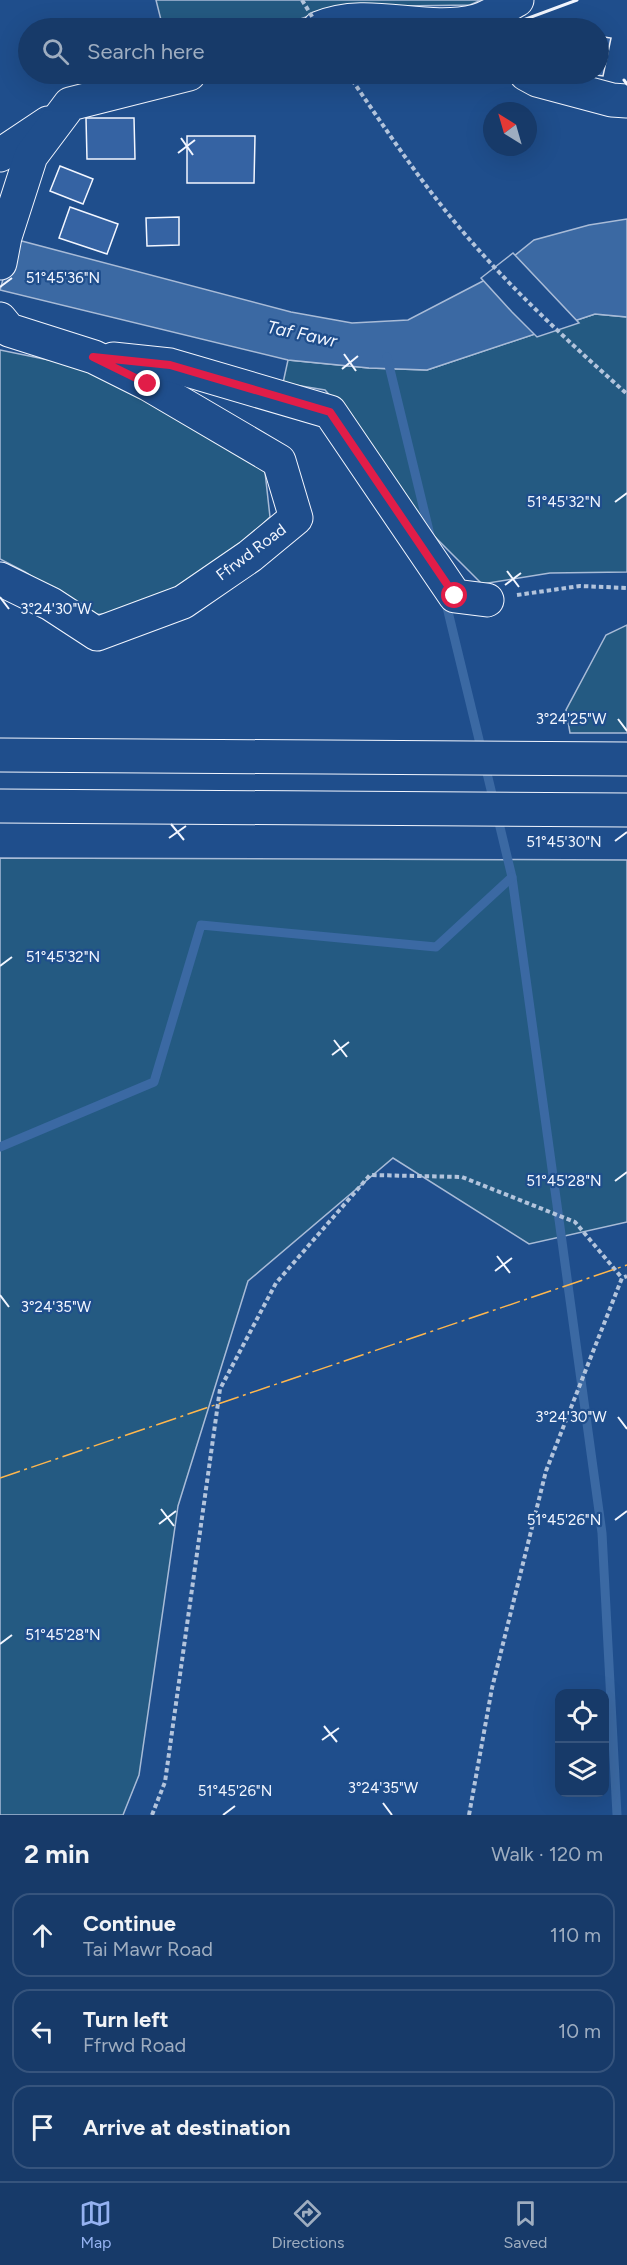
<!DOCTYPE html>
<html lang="en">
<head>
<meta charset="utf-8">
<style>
  :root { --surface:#173a69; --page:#20416f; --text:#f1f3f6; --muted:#9eadc0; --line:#36547d; --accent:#95b2f1 }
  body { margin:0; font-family:Figtree,sans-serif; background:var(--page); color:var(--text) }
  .controls { position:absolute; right:18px; bottom:18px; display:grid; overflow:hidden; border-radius:12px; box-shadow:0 6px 24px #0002 }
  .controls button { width:54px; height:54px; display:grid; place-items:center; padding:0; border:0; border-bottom:2px solid var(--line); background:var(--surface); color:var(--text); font:30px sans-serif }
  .compass { position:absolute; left:483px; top:102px; width:54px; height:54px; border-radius:50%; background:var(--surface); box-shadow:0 6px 24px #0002; rotate:323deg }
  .stop { position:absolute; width:18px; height:18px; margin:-14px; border:4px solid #e11d48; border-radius:50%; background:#fff }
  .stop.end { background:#e11d48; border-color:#fff; box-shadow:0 2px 6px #0008 }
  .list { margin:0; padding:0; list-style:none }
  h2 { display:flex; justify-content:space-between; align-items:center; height:78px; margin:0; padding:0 24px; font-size:26px }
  h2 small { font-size:20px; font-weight:400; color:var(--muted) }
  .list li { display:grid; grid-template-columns:39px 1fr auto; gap:18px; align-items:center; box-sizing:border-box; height:84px; margin:0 12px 12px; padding:0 12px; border:2px solid var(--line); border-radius:18px }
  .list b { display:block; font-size:22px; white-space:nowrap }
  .list p { margin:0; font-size:20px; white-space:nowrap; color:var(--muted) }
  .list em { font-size:20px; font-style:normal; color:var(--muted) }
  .icon { flex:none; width:33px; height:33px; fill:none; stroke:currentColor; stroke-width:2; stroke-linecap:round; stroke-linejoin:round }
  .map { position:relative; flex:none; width:627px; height:1815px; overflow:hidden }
  .search { position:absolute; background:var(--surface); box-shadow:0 6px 24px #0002; left:18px; right:18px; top:18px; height:66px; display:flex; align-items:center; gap:15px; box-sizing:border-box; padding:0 21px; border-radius:33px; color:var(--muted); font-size:22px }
  .sheet { height:366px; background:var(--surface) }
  nav { display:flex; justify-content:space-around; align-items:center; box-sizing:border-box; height:84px; border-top:2px solid var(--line); background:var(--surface); font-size:16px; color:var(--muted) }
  nav a { display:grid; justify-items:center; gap:3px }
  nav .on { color:var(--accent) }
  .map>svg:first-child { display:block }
</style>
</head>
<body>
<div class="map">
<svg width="627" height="1815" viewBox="0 0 627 1815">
  <rect width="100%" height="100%" fill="#1f4e8c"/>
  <g fill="#245a82" stroke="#a8bbd7" stroke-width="1.5">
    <path d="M156 0H481L470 5 334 7 275 28H163Z"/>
    <path d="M595 314 627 317V572L550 573 482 584 411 513 357 426 325 390 283 383 288 360 369 368 427 370Z"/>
    <path d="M0 350 78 366 206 430 265 472 270 517 226 559 140 611 91 615 25 572 0 559Z"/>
    <path d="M627 625V733H570L566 710 606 635Z"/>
    <path d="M0 858 627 860V1222L529 1244 393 1158 248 1281 178 1506 139 1775 123 1815H0Z"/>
  </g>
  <path fill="#3b69a3" stroke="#a8bbd7" stroke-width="1.5" d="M627 219V317L595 314 427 370 369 368 288 360 0 290 14 239 291 312 352 323 408 320 483 281 534 240 589 225Z"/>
  <path fill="#1f4e8c" stroke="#a8bbd7" stroke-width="1.5" d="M513 253 579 323 537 337 512 312 481 278Z"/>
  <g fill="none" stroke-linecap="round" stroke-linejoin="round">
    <g stroke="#3b69a3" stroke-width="9">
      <path d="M387 357 431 539"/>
      <path d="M445 599 482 752"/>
      <path d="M485 765 512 877 602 1533 617 1815"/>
      <path d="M0 1147 154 1082 201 925 436 947 512 877"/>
    </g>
  </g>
  <g fill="#3563a3" stroke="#f2f6ff" stroke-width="1.5">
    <path d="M544 24 565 28H543Z"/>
    <path d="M598 36 611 38 603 76 589 74H598Z"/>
    <path d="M86 118H134L135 159H87Z"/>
    <path d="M187 136H255L254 183H187Z"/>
    <path d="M60 166 93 179 83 204 50 191Z"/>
    <path d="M70 207 118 224 107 254 59 238Z"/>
    <path d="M179 217V245L147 246 146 218Z"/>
  </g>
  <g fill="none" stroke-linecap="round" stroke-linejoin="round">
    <defs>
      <g id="minor">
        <path d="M319 28C369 7 423 34 476 21 489 18 504 7 517 0"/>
        <path d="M526 74 537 80 612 100 627 101"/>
        <path d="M0 155 48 123"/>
        <path d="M0 263 5 237 31 156 70 104 189 74"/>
        <path d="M0 319 9 330 94 357 148 384 279 461 296 518 250 556 183 602 97 634 51 604 0 579"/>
        <path d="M113 359 170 365 330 412 455 596 487 600"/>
      </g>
      <g id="highway">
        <path d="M0 755 627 759"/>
        <path d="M0 806 627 810"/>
      </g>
    </defs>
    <use href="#minor" stroke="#f2f6ff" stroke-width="35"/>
    <use href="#highway" stroke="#f2f6ff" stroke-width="35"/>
    <g stroke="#b3c4dc" stroke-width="4" stroke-dasharray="4.5 3" stroke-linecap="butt">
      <path d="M348 74C385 128 421 183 464 233 513 291 570 343 627 394"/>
      <path d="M517 595 580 586 627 588"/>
      <path d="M152 1815 165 1782 220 1389 276 1283 370 1175 462 1177 575 1222 622 1278"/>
      <path d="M469 1815 492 1688 546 1471 622 1278 627 1276"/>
    </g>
    <use href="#minor" stroke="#1f4e8c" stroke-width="33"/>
    <use href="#highway" stroke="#1f4e8c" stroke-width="33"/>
    <path stroke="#b3c4dc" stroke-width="4" stroke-dasharray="4.5 3" stroke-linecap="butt" d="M302 0 319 28"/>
    <g stroke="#f2f6ff" stroke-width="3">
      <path d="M508 28 507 26 577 0"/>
      <path d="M624 80 627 84"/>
    </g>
    <path stroke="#ffb74d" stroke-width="1.5" stroke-dasharray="21 4.5 3 4.5" stroke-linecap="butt" d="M0 1478 627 1265"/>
  </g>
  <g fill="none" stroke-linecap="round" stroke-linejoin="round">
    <path stroke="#e11d48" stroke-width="8" d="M148 384 93 357 170 365 330 412 455 596"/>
  </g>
  <path fill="none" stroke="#f2f6ff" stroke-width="2" d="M181 138 193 155M178 153 195 140M0 287 12 278M344 354 356 371M342 369 358 356M615 502 627 493M507 571 519 587M505 585 521 573M0 597 9 609M618 719 627 731M171 824 184 840M169 838 186 826M615 841 627 832M0 966 12 957M334 1040 347 1057M332 1055 349 1042M615 1181 627 1172M497 1256 510 1273M495 1271 512 1258M0 1295 9 1307M618 1417 627 1429M161 1509 174 1526M615 1520 627 1511M159 1524 176 1511M0 1644 12 1635M324 1726 337 1742M322 1740 339 1728M383 1803 392 1815M223 1815 235 1806"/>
  <g text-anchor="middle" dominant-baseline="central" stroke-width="4.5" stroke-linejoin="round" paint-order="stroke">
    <g font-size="16" fill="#f2f6ff" stroke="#1f4e8c">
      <text transform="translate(251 552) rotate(-37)">Ffrwd Road</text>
    </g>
    <g font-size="18" font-style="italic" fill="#f2f6ff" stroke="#1f4e8c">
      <text transform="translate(302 334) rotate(12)">Taf Fawr</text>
    </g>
  </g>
  <g font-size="15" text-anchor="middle" fill="#f2f6ff" stroke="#1f4e8c" stroke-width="4.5" stroke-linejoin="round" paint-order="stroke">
    <text x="63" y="283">51°45'36"N</text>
    <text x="564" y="507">51°45'32"N</text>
    <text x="56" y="614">3°24'30"W</text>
    <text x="571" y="724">3°24'25"W</text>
    <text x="564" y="847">51°45'30"N</text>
    <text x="63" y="962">51°45'32"N</text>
    <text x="564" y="1186">51°45'28"N</text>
    <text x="56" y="1312">3°24'35"W</text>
    <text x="571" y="1422">3°24'30"W</text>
    <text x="564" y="1525">51°45'26"N</text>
    <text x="63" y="1640">51°45'28"N</text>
    <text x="383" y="1793">3°24'35"W</text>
    <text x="235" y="1796">51°45'26"N</text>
  </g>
</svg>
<div class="controls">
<button><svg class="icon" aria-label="locate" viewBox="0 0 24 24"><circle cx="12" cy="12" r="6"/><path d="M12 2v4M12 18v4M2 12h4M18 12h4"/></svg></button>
<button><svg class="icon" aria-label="layers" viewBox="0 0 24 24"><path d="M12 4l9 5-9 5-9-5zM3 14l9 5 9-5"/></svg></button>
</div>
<svg class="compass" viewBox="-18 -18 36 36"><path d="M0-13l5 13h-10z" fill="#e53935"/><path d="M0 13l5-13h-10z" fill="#9eadc0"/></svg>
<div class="stop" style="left:455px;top:596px"></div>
<div class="stop end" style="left:148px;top:384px"></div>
<div class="search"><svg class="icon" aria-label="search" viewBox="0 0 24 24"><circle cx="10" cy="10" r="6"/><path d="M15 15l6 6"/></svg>Search here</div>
</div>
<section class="sheet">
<h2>2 min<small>Walk · 120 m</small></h2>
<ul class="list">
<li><svg class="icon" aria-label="ahead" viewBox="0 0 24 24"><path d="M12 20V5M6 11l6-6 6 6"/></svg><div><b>Continue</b><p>Tai Mawr Road</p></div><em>110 m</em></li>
<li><svg class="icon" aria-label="left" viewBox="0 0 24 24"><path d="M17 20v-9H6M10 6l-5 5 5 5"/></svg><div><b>Turn left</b><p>Ffrwd Road</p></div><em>10 m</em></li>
<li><svg class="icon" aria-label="arrive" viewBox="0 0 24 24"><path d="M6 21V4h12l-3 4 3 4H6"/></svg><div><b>Arrive at destination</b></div></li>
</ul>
</section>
<nav>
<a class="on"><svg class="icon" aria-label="map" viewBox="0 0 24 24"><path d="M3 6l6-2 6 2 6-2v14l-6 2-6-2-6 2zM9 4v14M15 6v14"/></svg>Map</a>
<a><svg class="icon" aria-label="directions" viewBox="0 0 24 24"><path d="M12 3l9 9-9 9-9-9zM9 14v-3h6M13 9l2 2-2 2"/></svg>Directions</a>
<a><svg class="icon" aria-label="saved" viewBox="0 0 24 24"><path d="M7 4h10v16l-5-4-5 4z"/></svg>Saved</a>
</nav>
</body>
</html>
